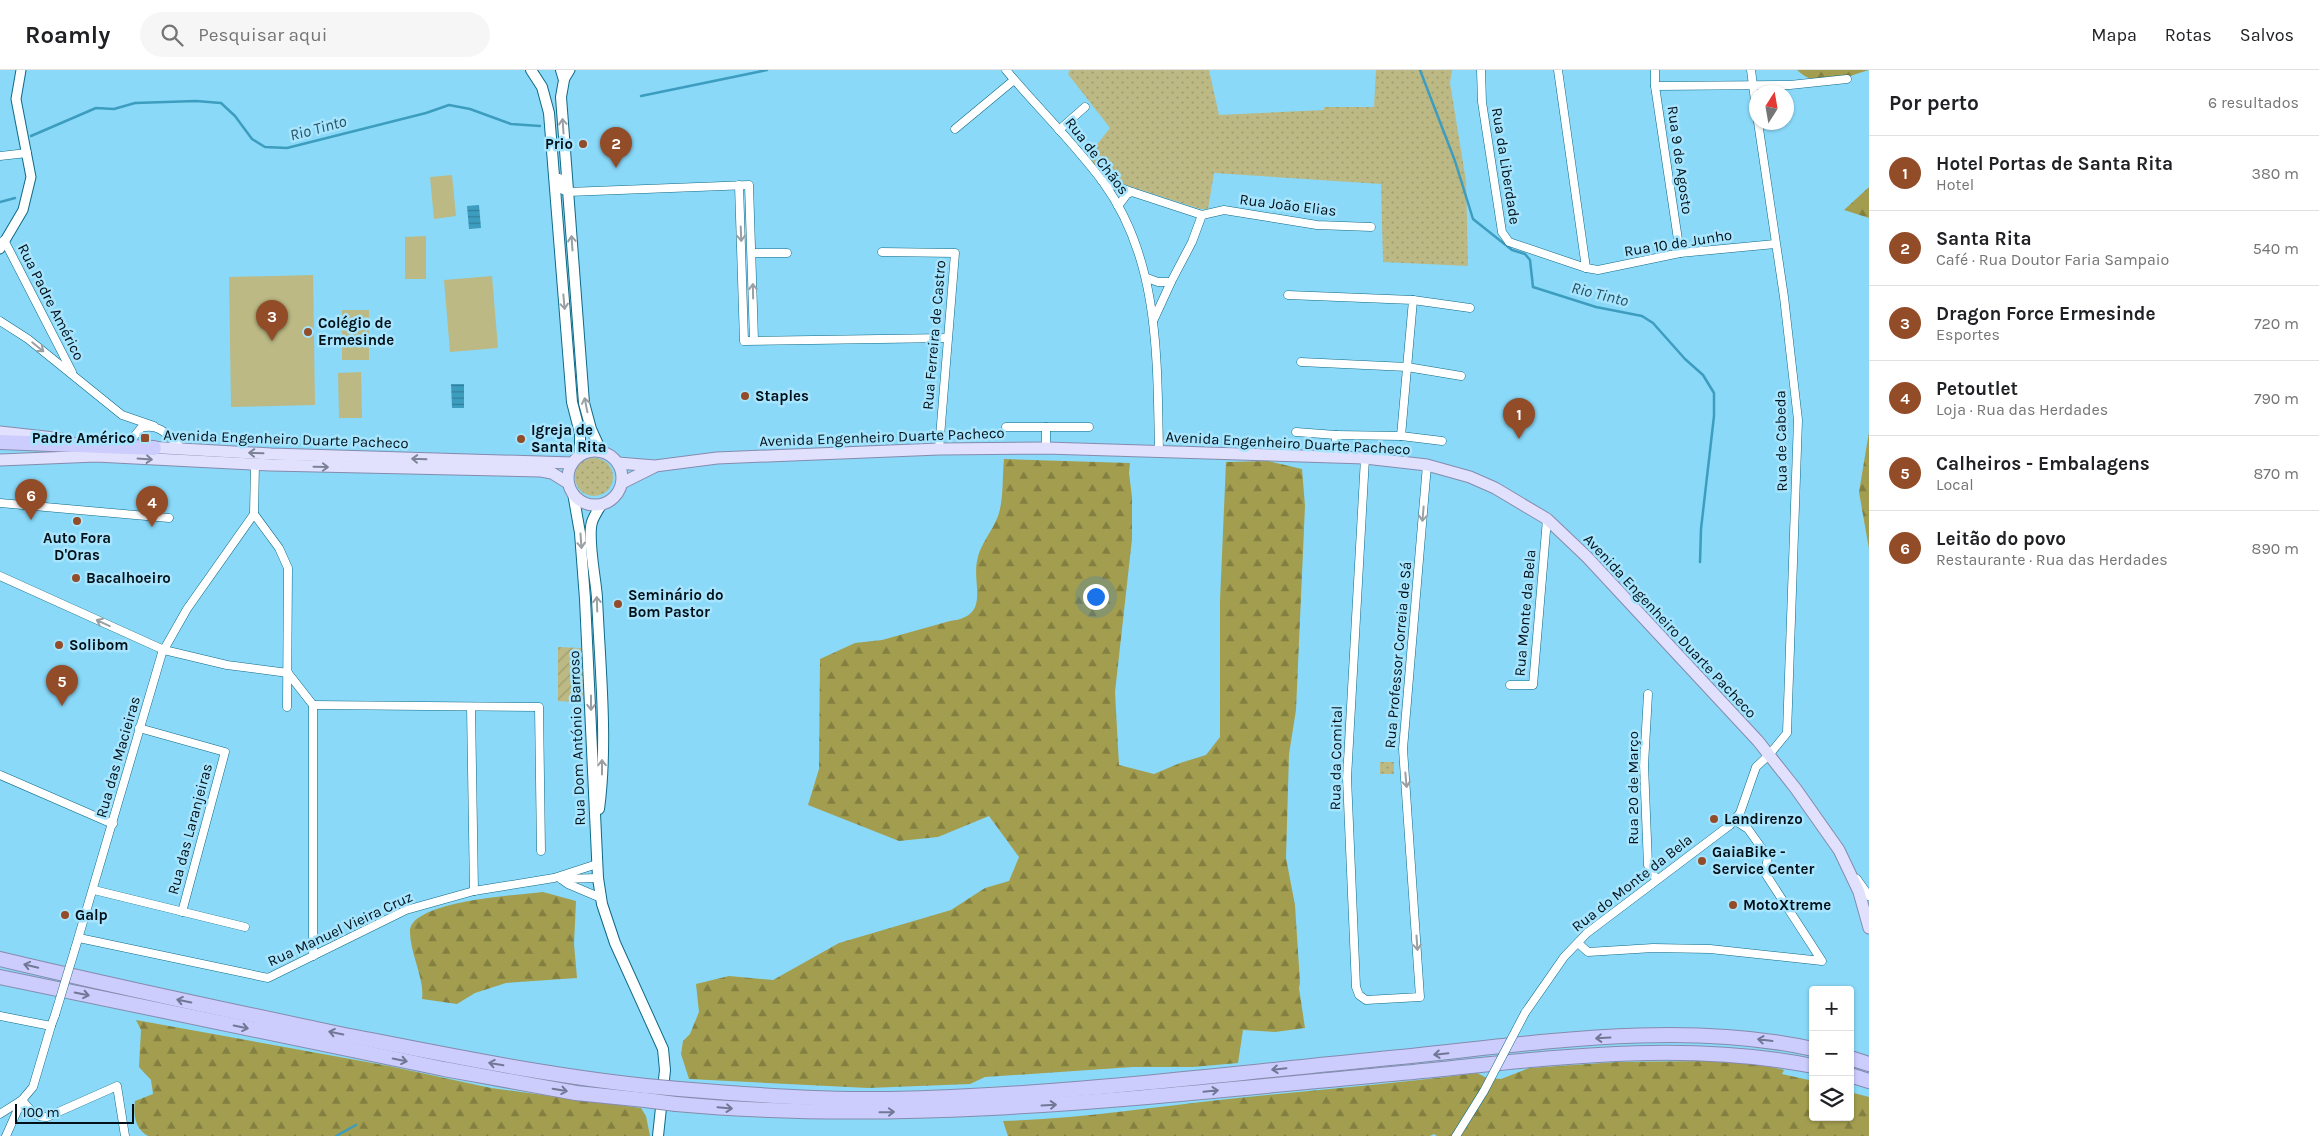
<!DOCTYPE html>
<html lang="pt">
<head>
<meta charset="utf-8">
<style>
  :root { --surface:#fff; --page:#f6f6f6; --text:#202124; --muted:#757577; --line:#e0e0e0; --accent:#934c28 }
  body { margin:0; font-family:Karla,sans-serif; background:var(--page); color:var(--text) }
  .controls { position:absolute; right:15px; bottom:15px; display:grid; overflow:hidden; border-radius:5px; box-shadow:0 1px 4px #0004 }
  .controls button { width:45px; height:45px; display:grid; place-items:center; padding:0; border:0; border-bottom:1px solid var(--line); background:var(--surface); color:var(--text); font:25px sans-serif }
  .compass { position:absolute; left:1749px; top:15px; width:45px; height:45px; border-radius:50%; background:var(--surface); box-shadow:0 1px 4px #0004; rotate:11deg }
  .scale { position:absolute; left:15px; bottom:12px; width:119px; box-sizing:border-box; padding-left:5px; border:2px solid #001018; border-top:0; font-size:14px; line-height:18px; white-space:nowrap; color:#001018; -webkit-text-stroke:4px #a7e4fd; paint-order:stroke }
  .you { position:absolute; left:1095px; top:526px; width:18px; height:18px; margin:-12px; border:4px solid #fff; border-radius:50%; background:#1a73e8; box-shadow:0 0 0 8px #1a73e833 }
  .badge { display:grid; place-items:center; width:32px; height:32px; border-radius:50%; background:var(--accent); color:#fff; font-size:16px; font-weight:700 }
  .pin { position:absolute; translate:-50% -41px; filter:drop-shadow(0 1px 2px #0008) }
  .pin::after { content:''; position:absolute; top:26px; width:18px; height:15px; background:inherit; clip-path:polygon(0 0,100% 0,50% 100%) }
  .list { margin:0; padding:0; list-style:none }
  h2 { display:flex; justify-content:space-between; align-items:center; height:65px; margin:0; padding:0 20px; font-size:21px }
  h2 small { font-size:16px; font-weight:400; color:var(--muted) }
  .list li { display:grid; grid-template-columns:32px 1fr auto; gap:15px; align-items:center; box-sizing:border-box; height:75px; padding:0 20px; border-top:1px solid var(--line) }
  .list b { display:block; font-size:19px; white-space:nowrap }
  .list p { margin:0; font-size:16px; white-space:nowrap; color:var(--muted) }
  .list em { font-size:16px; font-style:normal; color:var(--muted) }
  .icon { flex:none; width:28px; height:28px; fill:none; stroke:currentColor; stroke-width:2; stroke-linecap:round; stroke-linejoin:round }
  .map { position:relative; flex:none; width:1869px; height:1066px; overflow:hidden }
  header { display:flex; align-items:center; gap:30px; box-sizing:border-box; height:70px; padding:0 25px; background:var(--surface); border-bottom:1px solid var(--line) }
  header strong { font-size:24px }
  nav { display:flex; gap:28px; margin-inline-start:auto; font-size:18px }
  .search { width:350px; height:45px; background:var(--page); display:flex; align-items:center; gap:12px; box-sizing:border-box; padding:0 18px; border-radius:28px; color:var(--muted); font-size:19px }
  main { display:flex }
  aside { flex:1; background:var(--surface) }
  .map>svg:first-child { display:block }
</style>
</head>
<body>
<header>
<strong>Roamly</strong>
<div class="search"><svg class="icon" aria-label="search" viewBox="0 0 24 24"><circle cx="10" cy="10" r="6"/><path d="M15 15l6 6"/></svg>Pesquisar aqui</div>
<nav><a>Mapa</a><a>Rotas</a><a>Salvos</a></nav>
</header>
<main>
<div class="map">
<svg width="1869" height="1066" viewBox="0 0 1869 1066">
  <defs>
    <pattern id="grass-dots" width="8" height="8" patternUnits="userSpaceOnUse" patternTransform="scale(1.25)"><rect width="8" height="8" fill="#bcb984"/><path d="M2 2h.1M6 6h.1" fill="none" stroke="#a09e71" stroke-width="1.8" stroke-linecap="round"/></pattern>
    <pattern id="forest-firs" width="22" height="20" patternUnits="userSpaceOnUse" patternTransform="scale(1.25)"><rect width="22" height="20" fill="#a39e4f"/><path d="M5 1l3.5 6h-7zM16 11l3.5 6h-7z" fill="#827f41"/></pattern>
    <pattern id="garden-furrows" width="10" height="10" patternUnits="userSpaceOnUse" patternTransform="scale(1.25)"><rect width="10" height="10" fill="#bcb984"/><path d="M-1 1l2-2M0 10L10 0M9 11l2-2" fill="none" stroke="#a09e71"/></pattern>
    <pattern id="water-rules" width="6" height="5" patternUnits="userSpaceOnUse" patternTransform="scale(1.25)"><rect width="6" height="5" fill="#3d9dbf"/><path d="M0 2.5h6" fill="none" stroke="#317f9a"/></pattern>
  </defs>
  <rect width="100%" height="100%" fill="#8ad9f9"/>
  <g fill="url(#grass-dots)">
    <path d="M1070 0H1209L1219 45 1324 40V37H1374L1376 0H1452L1450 13 1466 111 1468 196 1383 192 1381 114 1214 103 1208 139H1200L1107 109 1088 86 1110 58 1068 4Z"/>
    <circle cx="594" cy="407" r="19"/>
    <rect x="1380" y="692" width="14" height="12"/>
  </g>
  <g fill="url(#forest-firs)">
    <path d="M1797 0H1869C1844 7 1821 22 1797 0Z"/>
    <path d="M1869 117V148L1844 140Z"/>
    <path d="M1869 362V479L1859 422Z"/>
    <path d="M1004 389 1130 393 1129 403 1132 427V469L1115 622 1119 695 1154 704 1180 693 1206 685 1220 667V531L1226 392 1268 391 1302 399 1305 436 1296 640 1289 684 1286 788 1295 835 1300 913 1299 918 1305 958 1275 962 1243 960 1238 993 1193 997H1133L985 1007 970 1014 868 1018 689 1009 681 984 683 971 690 964 699 942 696 914 729 906 773 910 839 873 951 840 985 818 1009 811 1019 787 989 746 938 767 899 771 808 735 819 699 820 589 855 573 882 570 950 551C991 547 972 515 977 491 980 474 992 462 998 446 1004 429 1002 408 1004 389Z"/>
    <path d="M543 822 576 831 574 874 577 908 506 913 475 923 457 934 422 929C425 909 410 884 410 862 409 831 519 825 543 822Z"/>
    <path d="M136 950 389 996 491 1018 641 1038 646 1046 650 1066H148C135 1059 133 1044 135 1031L153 1024 151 1010 139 997 141 960Z"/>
    <path d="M1709 991 1763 995 1784 1000 1782 1004 1813 1011V1047H1850V1022L1869 1027V1066H1437L1434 1064 1430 1066H1008L1003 1051C1079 1049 1152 1037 1228 1029 1311 1020 1394 1014 1477 1003L1487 1008 1501 1009 1529 998 1617 992Z"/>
  </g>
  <path fill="url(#garden-furrows)" d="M558 577 581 578 585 633 558 631Z"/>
  <g fill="#bcb984">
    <path d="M452 105 456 146 434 149 430 107Z"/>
    <path d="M426 166V209H405V167Z"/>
    <path d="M313 205 315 335 231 337 229 207Z"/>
    <path d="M492 206 498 278 450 282 444 210Z"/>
    <rect x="342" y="240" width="27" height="50"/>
    <path d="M361 302 362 348H339L338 303Z"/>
  </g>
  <g fill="url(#water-rules)">
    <path d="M479 135 481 158 469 159 467 136Z"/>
    <path d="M451 314H464V338H452Z"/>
  </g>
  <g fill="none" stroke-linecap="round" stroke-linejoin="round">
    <g stroke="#3d9dbf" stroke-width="2.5">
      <path d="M1420 0 1455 91 1473 149 1512 180 1525 184 1530 190 1533 217 1596 237 1642 246 1653 253 1685 289 1703 305 1714 323V346L1701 459 1700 492"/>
      <path d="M641 26 767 0"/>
      <path d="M31 66 96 38 114 39 135 33 196 31 221 33 235 46 252 69 265 77 287 78 426 43 449 35 470 39 511 54 540 56"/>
      <path d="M0 132 15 128"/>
      <path d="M336 1066 356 1055"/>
    </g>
    <defs>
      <g id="minor">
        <path d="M1006 0C1037 37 1074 73 1103 112 1160 190 1157 289 1159 381"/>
        <path d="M1481 0 1482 32 1502 162 1509 172 1586 198 1598 200 1680 183 1775 174"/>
        <path d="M1558 0 1586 198"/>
        <path d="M1655 0V16L1680 183"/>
        <path d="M1751 0 1756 38"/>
        <path d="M1655 16 1790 15 1847 9"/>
        <path d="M955 59 1014 10"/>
        <path d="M1059 60 1085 37"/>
        <path d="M0 86 27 83"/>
        <path d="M559 108 561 119 568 122 749 115 754 270"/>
        <path d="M1102 111 1132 122 1127 124 1118 136"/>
        <path d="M739 115 744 271 947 268"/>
        <path d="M1132 122 1202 145"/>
        <path d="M1202 145 1224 140 1317 155 1371 157"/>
        <path d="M4 170 72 302"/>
        <path d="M882 182 955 183 939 379"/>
        <path d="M752 183H787"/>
        <path d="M1147 208 1158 212H1171L1154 249"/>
        <path d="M1171 212 1192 172 1202 145"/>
        <path d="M1288 225 1413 230 1401 366 1336 365V387"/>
        <path d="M1413 230 1470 238"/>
        <path d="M0 251 28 269 122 345 154 356"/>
        <path d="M1301 292 1407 297 1461 306"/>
        <path d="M1006 357H1089"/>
        <path d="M1046 357V378"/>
        <path d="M1296 362 1336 365"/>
        <path d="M1401 366 1442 371"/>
        <path d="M124 375 132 369 141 358C160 352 169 367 182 379"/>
        <path d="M1365 388 1347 708 1356 917 1359 925 1366 930 1420 927 1403 679 1427 395"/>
        <path d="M0 433 169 448"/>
        <path d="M254 444 279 478 288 498 287 637"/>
        <path d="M0 506 164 580 227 595 288 603"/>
        <path d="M288 603 313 635"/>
        <path d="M1510 615H1533L1547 449"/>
        <path d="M1648 624 1644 695 1648 795 1650 801 1657 809"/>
        <path d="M313 635 539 637 541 781"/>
        <path d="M313 635V886"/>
        <path d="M471 637 474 821"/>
        <path d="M139 658 225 682 182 842"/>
        <path d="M0 705 113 754"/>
        <path d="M561 809 568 814 601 828"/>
        <path d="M561 809 598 808"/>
        <path d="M1857 809 1869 826"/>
        <path d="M94 820 245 857"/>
        <path d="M79 868 268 908 406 840 474 821 554 808 597 794"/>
        <path d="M1578 873 1588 882 1653 878 1710 879 1822 891 1765 803 1768 787 1748 759 1734 750"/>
        <path d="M75 879 162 583 187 539 254 444 255 394"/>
        <path d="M1525 943 1564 887 1587 863 1730 755 1740 743 1756 697 1769 685 1787 663 1798 350 1784 227 1758 52"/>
        <path d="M0 946 51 956 55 945"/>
        <path d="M22 1030C28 1038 36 1048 47 1047L117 1016 125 1066"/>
        <path d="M0 1044 22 1030"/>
        <path d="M6 1066 22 1030 33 1017 51 956"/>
        <path d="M1456 1066 1484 1021"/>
      </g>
      <g id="tertiary">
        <path d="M564 10 570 0"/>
        <path d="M0 179 23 140 31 107 16 29 21 0"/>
      </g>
      <g id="secondary">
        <path d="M531 0 542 17 549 43 572 332 580 363V385"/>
        <path d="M561 0 564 10 561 27 584 333 591 359 601 381"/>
        <path d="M573 423 580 463 585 529 598 808 602 834 615 873 663 979 665 1000 658 1066"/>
        <path d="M599 739C608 672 600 597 597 528 596 509 587 469 592 452 594 446 598 440 601 435"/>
      </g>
      <g id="primary">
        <path d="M0 362 63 369"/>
        <path d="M146 377 271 384 572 393"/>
        <circle cx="595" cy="408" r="27"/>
        <path d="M0 390 96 386 271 395 541 401 552 403 568 413"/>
        <path d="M618 393 655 396 717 388 939 379 1046 378 1365 388 1427 395 1470 407 1495 418 1547 449 1587 487 1758 671 1796 719 1839 780 1859 822 1869 858"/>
        <path d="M622 413 654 397"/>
      </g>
      <g id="motorway">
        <path d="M0 372 154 378"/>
        <path d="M0 889C113 916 226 940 340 964 442 984 543 1005 646 1016"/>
        <path d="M0 907 444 999 576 1023 645 1030"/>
        <path d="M1850 988 1869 994"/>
        <path d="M1850 1005 1869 1011"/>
        <path d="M679 1019C749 1025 820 1030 890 1029 1054 1026 1217 1005 1380 989 1520 976 1674 948 1813 979"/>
        <path d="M676 1034C915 1056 1153 1026 1391 1004 1531 991 1673 968 1813 996"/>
      </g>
    </defs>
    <use href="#minor" stroke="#0f6a86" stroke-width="9"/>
    <use href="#tertiary" stroke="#0f6a86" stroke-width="11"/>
    <use href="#secondary" stroke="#0f6a86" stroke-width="12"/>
    <use href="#primary" stroke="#858bad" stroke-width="13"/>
    <use href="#motorway" stroke="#858bad" stroke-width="16"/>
    <use href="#minor" stroke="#fff" stroke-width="8"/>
    <use href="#tertiary" stroke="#fff" stroke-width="9"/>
    <use href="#secondary" stroke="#fff" stroke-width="10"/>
    <use href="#primary" stroke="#e1e1fe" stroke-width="11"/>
    <use href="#motorway" stroke="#cdcdfd" stroke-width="14"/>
    <defs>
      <g id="minor-bridge">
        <path d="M55 945 75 879"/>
        <path d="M1484 1021 1525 943"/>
      </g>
      <g id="motorway-bridge">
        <path d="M646 1016 679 1019"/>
        <path d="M645 1030 676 1034"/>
      </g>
    </defs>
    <use href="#minor-bridge" stroke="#0f6a86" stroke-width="9" stroke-linecap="butt"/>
    <use href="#motorway-bridge" stroke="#858bad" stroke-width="16" stroke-linecap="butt"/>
    <use href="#minor-bridge" stroke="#fff" stroke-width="8"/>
    <use href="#motorway-bridge" stroke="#cdcdfd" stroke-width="14"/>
  </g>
  <defs><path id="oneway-shaft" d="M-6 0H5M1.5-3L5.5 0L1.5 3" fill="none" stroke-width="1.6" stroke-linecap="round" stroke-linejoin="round" transform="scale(1.25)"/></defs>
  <g stroke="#999fa3">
    <use href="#oneway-shaft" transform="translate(563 56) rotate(-94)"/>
    <use href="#oneway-shaft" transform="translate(741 164) rotate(88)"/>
    <use href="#oneway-shaft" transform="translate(572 173) rotate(-94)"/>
    <use href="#oneway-shaft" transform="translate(753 221) rotate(-91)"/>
    <use href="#oneway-shaft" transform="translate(564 232) rotate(85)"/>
    <use href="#oneway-shaft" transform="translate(38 277) rotate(39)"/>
    <use href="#oneway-shaft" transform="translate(586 335) rotate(-101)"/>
    <use href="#oneway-shaft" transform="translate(1423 444) rotate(95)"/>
    <use href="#oneway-shaft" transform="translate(581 471) rotate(86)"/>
    <use href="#oneway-shaft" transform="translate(597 534) rotate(-92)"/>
    <use href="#oneway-shaft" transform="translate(103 553) rotate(-155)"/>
    <use href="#oneway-shaft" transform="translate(591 633) rotate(90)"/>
    <use href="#oneway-shaft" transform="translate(602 697) rotate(-90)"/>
    <use href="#oneway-shaft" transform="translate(1406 710) rotate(85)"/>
    <use href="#oneway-shaft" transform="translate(1417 873) rotate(86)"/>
  </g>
  <g stroke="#7c8396">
    <use href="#oneway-shaft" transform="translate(256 383) rotate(-178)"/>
    <use href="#oneway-shaft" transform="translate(145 389) rotate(4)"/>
    <use href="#oneway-shaft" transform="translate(419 389) rotate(-178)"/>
    <use href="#oneway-shaft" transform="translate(321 397) rotate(1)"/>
  </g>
  <g stroke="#717896">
    <use href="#oneway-shaft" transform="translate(31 896) rotate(-166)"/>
    <use href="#oneway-shaft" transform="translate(82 924) rotate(12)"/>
    <use href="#oneway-shaft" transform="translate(184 931) rotate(-168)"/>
    <use href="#oneway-shaft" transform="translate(241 957) rotate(12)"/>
    <use href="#oneway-shaft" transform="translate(336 963) rotate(-168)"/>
    <use href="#oneway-shaft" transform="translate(1603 968) rotate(177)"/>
    <use href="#oneway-shaft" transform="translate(1765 970) rotate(-173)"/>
    <use href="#oneway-shaft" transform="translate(1441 984) rotate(174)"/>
    <use href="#oneway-shaft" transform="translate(400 990) rotate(12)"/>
    <use href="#oneway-shaft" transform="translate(496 994) rotate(-170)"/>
    <use href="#oneway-shaft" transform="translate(1279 999) rotate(174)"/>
    <use href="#oneway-shaft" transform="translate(560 1020) rotate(10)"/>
    <use href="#oneway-shaft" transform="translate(1211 1021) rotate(-6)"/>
    <use href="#oneway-shaft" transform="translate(1049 1035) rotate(-3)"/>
    <use href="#oneway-shaft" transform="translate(725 1038) rotate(5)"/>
    <use href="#oneway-shaft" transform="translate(887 1042) rotate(-1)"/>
  </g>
  <g fill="#934c28" stroke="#a7e4fd" stroke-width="2">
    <circle cx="583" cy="74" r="5"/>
    <circle cx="308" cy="262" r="5"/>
    <circle cx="745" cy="326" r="5"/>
    <rect x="140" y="363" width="10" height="10" rx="2.5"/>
    <circle cx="521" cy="369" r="5"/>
    <circle cx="77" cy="451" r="5"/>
    <circle cx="76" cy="508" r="5"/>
    <circle cx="618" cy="534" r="5"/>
    <circle cx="59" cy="575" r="5"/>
    <circle cx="1714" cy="749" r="5"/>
    <circle cx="1702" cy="791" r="5"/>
    <circle cx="1733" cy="835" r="5"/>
    <circle cx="65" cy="845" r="5"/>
  </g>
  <g text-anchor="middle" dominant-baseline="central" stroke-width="5" stroke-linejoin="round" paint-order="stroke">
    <g font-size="15" font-weight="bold" fill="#001018" stroke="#a7e4fd" text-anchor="start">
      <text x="573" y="74" text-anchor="end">Prio</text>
      <text x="318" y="253">Colégio de<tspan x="318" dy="17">Ermesinde</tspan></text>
      <text x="755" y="326">Staples</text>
      <text x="531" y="360">Igreja de<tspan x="531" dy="17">Santa Rita</tspan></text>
      <text x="135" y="368" text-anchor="end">Padre Américo</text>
      <text x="77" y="468" text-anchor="middle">Auto Fora<tspan x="77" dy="17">D'Oras</tspan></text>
      <text x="86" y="508">Bacalhoeiro</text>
      <text x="628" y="525">Seminário do<tspan x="628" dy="17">Bom Pastor</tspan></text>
      <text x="69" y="575">Solibom</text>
      <text x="1724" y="749">Landirenzo</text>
      <text x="1712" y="782">GaiaBike -<tspan x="1712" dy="17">Service Center</tspan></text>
      <text x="1743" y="835">MotoXtreme</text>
      <text x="75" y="845">Galp</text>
    </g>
    <g font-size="15" fill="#001018" stroke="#a7e4fd">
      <text transform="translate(1097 86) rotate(52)">Rua de Chãos</text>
      <text transform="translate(1680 90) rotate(82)">Rua 9 de Agosto</text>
      <text transform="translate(1506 96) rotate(81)">Rua da Liberdade</text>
      <text transform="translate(1288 135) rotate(7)">Rua João Elias</text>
      <text transform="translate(1678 173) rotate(-9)">Rua 10 de Junho</text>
      <text transform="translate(51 232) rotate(63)">Rua Padre Américo</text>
      <text transform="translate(934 265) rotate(-85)">Rua Ferreira de Castro</text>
      <text transform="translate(882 367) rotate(-2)">Avenida Engenheiro Duarte Pacheco</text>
      <text transform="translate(286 369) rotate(2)">Avenida Engenheiro Duarte Pacheco</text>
      <text transform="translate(1781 371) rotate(-91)">Rua de Cabeda</text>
      <text transform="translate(1288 373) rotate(3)">Avenida Engenheiro Duarte Pacheco</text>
      <text transform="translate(1525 543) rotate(-85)">Rua Monte da Bela</text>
      <text transform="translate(1670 556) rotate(47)">Avenida Engenheiro Duarte Pacheco</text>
      <text transform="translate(1398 585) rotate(-85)">Rua Professor Correia de Sá</text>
      <text transform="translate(577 668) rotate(-92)">Rua Dom António Barroso</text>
      <text transform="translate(118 687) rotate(-74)">Rua das Macieiras</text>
      <text transform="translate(1336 688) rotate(-89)">Rua da Comital</text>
      <text transform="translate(1633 718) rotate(-90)">Rua 20 de Março</text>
      <text transform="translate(190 759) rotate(-75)">Rua das Laranjeiras</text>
      <text transform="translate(1632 813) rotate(-38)">Rua do Monte da Bela</text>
      <text transform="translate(340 859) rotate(-25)">Rua Manuel Vieira Cruz</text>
    </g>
    <g font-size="16" font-style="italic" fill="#27505f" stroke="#a7e4fd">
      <text transform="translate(318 58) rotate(-15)">Rio Tinto</text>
      <text transform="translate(1600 224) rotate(14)">Rio Tinto</text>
    </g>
  </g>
</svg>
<div class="controls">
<button>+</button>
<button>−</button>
<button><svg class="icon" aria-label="layers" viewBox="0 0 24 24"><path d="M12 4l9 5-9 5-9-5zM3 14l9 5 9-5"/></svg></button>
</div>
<svg class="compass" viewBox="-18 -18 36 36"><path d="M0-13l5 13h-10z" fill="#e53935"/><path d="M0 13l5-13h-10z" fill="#757577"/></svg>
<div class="scale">100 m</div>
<div class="you"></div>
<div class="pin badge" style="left:1519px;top:369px">1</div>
<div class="pin badge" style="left:616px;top:98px">2</div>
<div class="pin badge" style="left:272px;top:271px">3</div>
<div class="pin badge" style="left:152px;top:457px">4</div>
<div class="pin badge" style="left:62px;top:636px">5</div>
<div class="pin badge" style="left:31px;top:450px">6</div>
</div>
<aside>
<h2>Por perto<small>6 resultados</small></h2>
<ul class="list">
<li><span class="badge">1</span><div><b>Hotel Portas de Santa Rita</b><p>Hotel</p></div><em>380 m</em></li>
<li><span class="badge">2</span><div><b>Santa Rita</b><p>Café · Rua Doutor Faria Sampaio</p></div><em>540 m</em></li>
<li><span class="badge">3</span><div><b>Dragon Force Ermesinde</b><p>Esportes</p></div><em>720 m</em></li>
<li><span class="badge">4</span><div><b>Petoutlet</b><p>Loja · Rua das Herdades</p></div><em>790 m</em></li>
<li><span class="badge">5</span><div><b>Calheiros - Embalagens</b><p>Local</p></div><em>870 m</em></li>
<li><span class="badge">6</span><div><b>Leitão do povo</b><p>Restaurante · Rua das Herdades</p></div><em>890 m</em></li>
</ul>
</aside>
</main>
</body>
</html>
